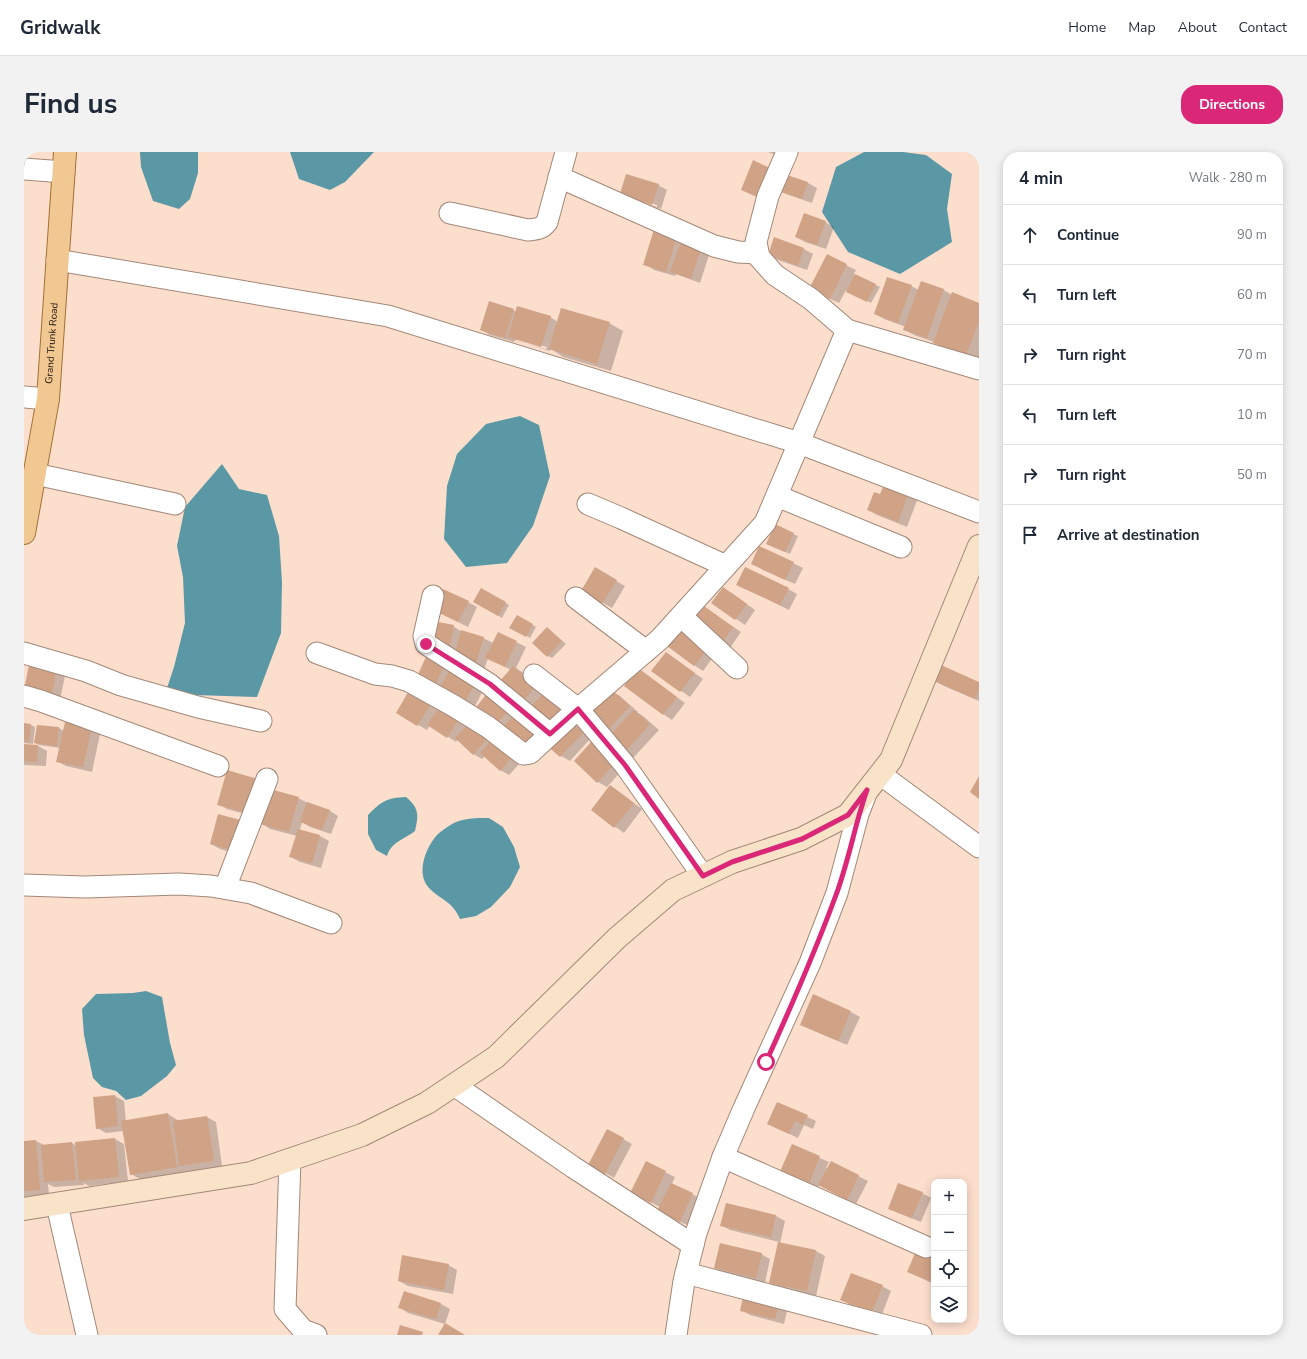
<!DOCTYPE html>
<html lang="en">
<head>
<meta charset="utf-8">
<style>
  :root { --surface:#fff; --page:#f2f2f3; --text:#1f2937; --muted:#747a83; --line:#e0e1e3; --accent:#db2777 }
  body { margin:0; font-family:"Nunito Sans",sans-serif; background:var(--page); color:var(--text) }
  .controls { position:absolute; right:12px; bottom:12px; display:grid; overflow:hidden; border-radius:8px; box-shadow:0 2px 10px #0003 }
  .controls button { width:36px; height:36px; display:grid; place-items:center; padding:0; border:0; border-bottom:1px solid var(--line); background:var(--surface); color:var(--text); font:20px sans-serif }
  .stop { position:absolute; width:12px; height:12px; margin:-9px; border:3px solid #db2777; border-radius:50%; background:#fff }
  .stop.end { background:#db2777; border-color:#fff; box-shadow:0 1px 4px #0008 }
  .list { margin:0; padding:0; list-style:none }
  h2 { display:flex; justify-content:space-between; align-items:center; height:52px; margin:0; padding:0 16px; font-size:17px }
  h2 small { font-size:13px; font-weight:400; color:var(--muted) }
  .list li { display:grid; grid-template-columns:26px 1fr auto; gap:12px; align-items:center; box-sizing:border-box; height:60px; padding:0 16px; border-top:1px solid var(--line) }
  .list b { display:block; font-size:15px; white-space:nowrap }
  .list em { font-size:13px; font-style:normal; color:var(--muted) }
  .icon { flex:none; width:22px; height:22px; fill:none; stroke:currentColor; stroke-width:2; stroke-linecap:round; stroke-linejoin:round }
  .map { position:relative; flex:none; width:955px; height:1183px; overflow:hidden; border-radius:16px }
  header { display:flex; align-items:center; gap:24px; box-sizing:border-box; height:56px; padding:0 20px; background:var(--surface); border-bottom:1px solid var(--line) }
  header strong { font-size:19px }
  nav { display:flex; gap:22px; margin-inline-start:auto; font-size:14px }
  .intro { display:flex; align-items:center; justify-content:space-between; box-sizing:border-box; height:96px; padding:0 24px }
  h1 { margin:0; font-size:28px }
  .button { padding:10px 18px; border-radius:16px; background:var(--accent); color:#fff; font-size:14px; font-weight:700 }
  main { display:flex; gap:24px; padding:0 24px }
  aside { flex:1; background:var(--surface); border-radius:16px; box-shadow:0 2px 10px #0003 }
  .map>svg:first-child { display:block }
</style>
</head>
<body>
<header>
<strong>Gridwalk</strong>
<nav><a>Home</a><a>Map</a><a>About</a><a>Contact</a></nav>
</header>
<div class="intro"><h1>Find us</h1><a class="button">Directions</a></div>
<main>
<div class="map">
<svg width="955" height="1183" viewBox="0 0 955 1183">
  <rect width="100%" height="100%" fill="#fcdecd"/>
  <g fill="#5a98a6">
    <path d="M116 0H174V21L166 47 155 57 129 49 117 15Z"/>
    <path d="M266 0H350L321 30 306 38 275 27Z"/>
    <path d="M840 0H879L902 3 928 22 923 57 928 90 876 122 824 100 798 60 812 15Z"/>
    <path d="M496 264 515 273 526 324 509 374 483 411 442 415 420 387 423 334 433 302 462 272Z"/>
    <path d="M198 312 215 337 243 343 255 384 258 430 257 481 233 545 170 543 142 539 150 515 161 471 159 425 153 394 161 355Z"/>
    <path d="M382 645C395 656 395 663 391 679 381 687 367 690 363 704L352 698 344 682V663C358 649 362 646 382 645Z"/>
    <path d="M465 666 479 675 490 695 496 715 486 735 467 755 452 764 436 767C427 746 412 747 402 732 393 717 403 694 413 683 417 679 423 675 428 672 439 666 452 666 465 666Z"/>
    <path d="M122 839 138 845 146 891 152 913 143 924 117 944 102 948 92 939 78 935 69 926 60 883 58 857 72 842 109 841Z"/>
  </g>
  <g fill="#0003" fill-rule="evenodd">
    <path d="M744 0H767L763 8Z"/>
    <path d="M758 22 784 31 793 36 788 51 762 42 751 36 745 51 718 38Z"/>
    <path d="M603 23 634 33 643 38 637 57 606 47 597 42ZM605 44 633 53V55L605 46Z"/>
    <path d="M801 70 810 75 802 97 781 90 772 85Z"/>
    <path d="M632 76 686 100 676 131 652 122 651 124 630 118 621 112Z"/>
    <path d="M751 87 780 97 789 102 783 118 754 108 745 103Z"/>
    <path d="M803 104 832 118 830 122 856 135 847 151 822 138 815 151 795 142Z"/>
    <path d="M898 130 920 138 928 143 955 152V210L919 195 910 190 890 183 881 178 882 175 860 167 851 162 887 134 895 138Z"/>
    <path d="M489 158 493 160 526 165 534 170 585 171 599 179 587 219 539 205 527 197 526 199 491 188 490 190 466 183 457 178ZM493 187 523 195 522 197 493 189Z"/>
    <path d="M869 340 894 346 883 375 853 363 844 358 857 344Z"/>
    <path d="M751 374 774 384 766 402 747 394Z"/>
    <path d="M736 395 779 416 771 432 737 417Z"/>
    <path d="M572 417 601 434 588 456 558 439Z"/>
    <path d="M458 437 485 453 478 466 451 450Z"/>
    <path d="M722 437H764L773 442 765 458Z"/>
    <path d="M708 441 731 458 721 473 689 451Z"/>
    <path d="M444 450 453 455 444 475 410 458Z"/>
    <path d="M680 455 717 480 706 496 669 470Z"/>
    <path d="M493 464 512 475 506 486 487 475Z"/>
    <path d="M429 474 438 480 459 486 469 491 474 481 502 495 492 516 498 520 521 540 543 568 553 574 567 586 546 609 537 604 523 592 498 549 487 518 464 506 460 518 414 497Z"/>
    <path d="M523 476 542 492 528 506 524 504Z"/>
    <path d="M644 494 692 501 679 519 670 513Z"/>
    <path d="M405 500 462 533 448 560 403 531Z"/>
    <path d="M642 501 679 527 666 545 629 519Z"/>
    <path d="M33 514 42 519 36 548 10 543Z"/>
    <path d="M614 517 661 551 648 568 639 562Z"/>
    <path d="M911 529 955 531V549L920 534Z"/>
    <path d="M387 537 499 608 485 623 476 618 461 604 458 607 449 602 434 587 432 590 406 573 403 578 373 561Z"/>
    <path d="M587 539 596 544 614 560H613L619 564 635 578 609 606 600 600 582 579Z"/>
    <path d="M465 541 522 582 509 599 450 558Z"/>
    <path d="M0 572 7 573 11 575 9 592 0 591Z"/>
    <path d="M14 574 35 576 40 579 67 577 76 582 68 620 42 614 33 609 36 596 15 593 11 591Z"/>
    <path d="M568 590 600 616 583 635 574 630Z"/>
    <path d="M0 593 14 594 23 599 22 614 0 613Z"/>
    <path d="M236 629V666L203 657 194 652Z"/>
    <path d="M587 634 618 657 600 681 568 658Z"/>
    <path d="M274 646 284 651 306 659 314 664 307 682 286 675 278 670 276 678 296 684 305 689 297 716 276 710 267 705 273 684 246 677 237 671Z"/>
    <path d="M195 664 220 704 196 697 187 692Z"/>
    <path d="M827 860 836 865 823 893 777 873Z"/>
    <path d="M91 944 100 949 102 970 144 962 155 969 183 965 192 970 198 1014 165 1019 166 1022 121 1030 107 1022 99 979 82 981 73 976Z"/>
    <path d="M754 951 792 969 789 977 780 973 774 986 744 972Z"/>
    <path d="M583 978 608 992 590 1026 574 1017Z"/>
    <path d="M91 987 100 992 104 1029 65 1034 60 1031V1033L30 1035 24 1032 25 1043 0 1045V990L12 989 20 993 48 991 52 994Z"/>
    <path d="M768 994 805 1010 802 1016 804 1017 807 1010 844 1029 832 1052 795 1033 793 1038 765 1026Z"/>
    <path d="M622 1011 651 1025 648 1032 678 1047 665 1074 643 1064 636 1055 616 1045Z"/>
    <path d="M898 1041 907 1046 897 1070 874 1061 865 1056Z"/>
    <path d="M702 1052 752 1064 761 1069 756 1092 792 1099 801 1104 792 1144 755 1136 746 1131 755 1090 706 1078 697 1073Z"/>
    <path d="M737 1102 746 1107 741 1131 700 1121 691 1116Z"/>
    <path d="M910 1107V1132L884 1120Z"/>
    <path d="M424 1113 433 1118 429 1142 384 1134 375 1129Z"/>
    <path d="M858 1134 867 1139 857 1165 826 1153 818 1147Z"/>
    <path d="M417 1152 426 1157 421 1172 384 1161 375 1155Z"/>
    <path d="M764 1155 760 1172 726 1163 717 1158Z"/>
  </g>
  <g fill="#d0a286">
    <path d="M729 8 748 17 736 46 717 38Z"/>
    <path d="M757 21 784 30 778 47 751 38Z"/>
    <path d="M602 22 635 32 628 53 596 42Z"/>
    <path d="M780 61 802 69 793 93 771 85Z"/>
    <path d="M631 74 654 81 642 120 619 113Z"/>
    <path d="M750 85 780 96 774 114 744 103Z"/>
    <path d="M658 87 678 94 667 127 646 120Z"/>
    <path d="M803 102 823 112 806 147 785 137Z"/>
    <path d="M831 122 852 132 843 150 822 140Z"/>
    <path d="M863 125 888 133 874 171 850 162Z"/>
    <path d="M897 129 920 137 903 186 879 178Z"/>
    <path d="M928 140 955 151V170L942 203 909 191Z"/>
    <path d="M465 149 490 157 481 186 456 178Z"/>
    <path d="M493 154 527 164 517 195 484 185Z"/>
    <path d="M537 156 586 170 573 212 525 197Z"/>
    <path d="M871 334 885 340 874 370 843 358 850 340 856 342 859 335 869 339Z"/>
    <path d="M751 372 770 381 761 400 742 392Z"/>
    <path d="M735 394 770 410 761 428 727 412Z"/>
    <path d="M571 415 593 428 578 452 557 439Z"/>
    <path d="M721 415 765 436 756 453 712 433Z"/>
    <path d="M699 435 723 452 711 468 687 451Z"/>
    <path d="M457 436 482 450 474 464 449 450Z"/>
    <path d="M419 437 445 449 434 470 409 458Z"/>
    <path d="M680 454 709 475 697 492 667 471Z"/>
    <path d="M493 463 509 472 502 485 485 476Z"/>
    <path d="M409 469 430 473 425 497 404 492Z"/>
    <path d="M523 475 538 489 523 505 508 491Z"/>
    <path d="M657 475 684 496 670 514 643 494Z"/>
    <path d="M437 478 460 485 451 514 429 508Z"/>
    <path d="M474 480 493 489 481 515 461 506Z"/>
    <path d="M405 498 423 506 411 535 392 527Z"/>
    <path d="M642 500 671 521 656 540 627 519Z"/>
    <path d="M6 508 33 513 28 544 0 538Z"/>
    <path d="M917 513 955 530V538L951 547 910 529Z"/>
    <path d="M428 514 453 527 438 556 412 542Z"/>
    <path d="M489 514 512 534 498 550 475 530Z"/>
    <path d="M614 516 653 545 639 563 600 534Z"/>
    <path d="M387 535 409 549 393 574 372 561Z"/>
    <path d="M523 537 542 554 525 574 505 557Z"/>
    <path d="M587 537 606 554 582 580 564 563Z"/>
    <path d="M465 539 486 556 470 576 449 559Z"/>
    <path d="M418 552 437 564 423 586 403 573Z"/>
    <path d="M610 558 626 572 600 601 583 586Z"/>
    <path d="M493 559 514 576 499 595 478 577Z"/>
    <path d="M449 567 467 583 449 603 431 586Z"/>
    <path d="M544 567 559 581 536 605 521 592Z"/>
    <path d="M41 570 68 576 59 615 32 610Z"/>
    <path d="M0 571 7 572 5 590 0 589Z"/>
    <path d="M13 573 35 575 33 594 10 591Z"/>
    <path d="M471 584 491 602 476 619 456 601Z"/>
    <path d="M568 589 592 610 573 631 550 609Z"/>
    <path d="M0 592 14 593 13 610 0 609Z"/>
    <path d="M203 618 237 628 227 662 193 653Z"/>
    <path d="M955 624V647L946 640Z"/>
    <path d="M586 633 610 651 590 676 567 658Z"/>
    <path d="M246 637 275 645 265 680 236 672Z"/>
    <path d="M283 650 306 658 298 678 276 670Z"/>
    <path d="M194 662 220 669 211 699 186 692Z"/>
    <path d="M274 677 296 683 288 711 265 705Z"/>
    <path d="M789 842 827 859 814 889 776 873Z"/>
    <path d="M91 943 94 974 72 977 69 945Z"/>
    <path d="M753 950 784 963 779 973 771 969 765 982 743 972Z"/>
    <path d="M144 961 153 1015 106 1023 97 969Z"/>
    <path d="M183 964 190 1009 155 1014 149 969Z"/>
    <path d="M583 977 600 986 581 1022 564 1013Z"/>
    <path d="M91 986 95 1025 55 1029 51 990Z"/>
    <path d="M12 988 16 1038 0 1039V989Z"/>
    <path d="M48 990 52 1028 20 1030 17 993Z"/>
    <path d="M768 992 796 1004 784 1034 755 1022Z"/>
    <path d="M622 1009 642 1019 627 1051 606 1041Z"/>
    <path d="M807 1009 835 1023 823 1048 794 1033Z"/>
    <path d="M647 1031 669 1041 656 1070 633 1059Z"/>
    <path d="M874 1031 899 1040 888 1066 864 1057Z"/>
    <path d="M702 1051 752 1063 747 1085 696 1074Z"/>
    <path d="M754 1090 792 1098 783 1139 745 1131Z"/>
    <path d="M696 1091 738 1101 732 1126 690 1116Z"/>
    <path d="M892 1099 910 1106V1131L883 1120Z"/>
    <path d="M378 1103 425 1112 420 1138 374 1129Z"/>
    <path d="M827 1121 859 1133 848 1160 816 1148Z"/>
    <path d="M380 1139 417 1151 412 1167 374 1156Z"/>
    <path d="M720 1140 756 1149 751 1167 716 1159Z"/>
    <path d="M421 1171 441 1183H414Z"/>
    <path d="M376 1173 399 1180 398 1183H373Z"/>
  </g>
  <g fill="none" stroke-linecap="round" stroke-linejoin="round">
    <defs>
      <g id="street">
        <path d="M763 0 744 44 732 90 735 105 751 123 787 147 823 178"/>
        <path d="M0 17 40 20"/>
        <path d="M535 25 690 94 714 100 734 101"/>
        <path d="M426 61 504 78C513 77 518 77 523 70L542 0"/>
        <path d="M33 108 364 164 775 291 955 360"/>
        <path d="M0 245 24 247"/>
        <path d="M11 322 151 352"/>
        <path d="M753 344 877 395"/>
        <path d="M564 352 597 366 702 414"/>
        <path d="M409 444 400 484 402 492 465 532 526 582"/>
        <path d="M552 446 622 499"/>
        <path d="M657 464 713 516"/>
        <path d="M0 501 62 519 97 533 174 555 237 569"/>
        <path d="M293 501 351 522 368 524 385 529 430 554 464 575 499 602 506 601 546 564 636 487 741 371 823 178 955 217"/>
        <path d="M510 523 554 557 601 613 679 724"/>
        <path d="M0 544 17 549 194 614"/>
        <path d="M856 622 955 695"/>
        <path d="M0 733 61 735 155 732 187 734 227 741 307 771"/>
        <path d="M201 736 243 627"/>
        <path d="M430 933 549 1015 669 1093"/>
        <path d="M699 1005 902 1095"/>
        <path d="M266 1008 261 1157 279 1178 292 1183"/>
        <path d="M33 1053 63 1183"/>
        <path d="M662 1121 897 1183"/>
        <path d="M652 1183 660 1129 672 1081 699 1005 720 956 786 811 813 741 834 662 841 644"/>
      </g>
      <path id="secondary" d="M0 1057 227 1021 338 983 403 951 472 905 593 786 649 738 708 710 777 687 824 663 867 608 955 394"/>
      <g id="primary">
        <path id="s1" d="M0 381 24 247 41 0"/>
      </g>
    </defs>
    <use href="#street" stroke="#a28878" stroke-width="23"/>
    <use href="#secondary" stroke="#a28878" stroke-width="24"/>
    <use href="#primary" stroke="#a27035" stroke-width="24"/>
    <use href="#street" stroke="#fff" stroke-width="21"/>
    <use href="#secondary" stroke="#f8e3c8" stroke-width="22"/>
    <use href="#primary" stroke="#f1c792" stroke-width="22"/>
  </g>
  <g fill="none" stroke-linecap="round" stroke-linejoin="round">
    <path stroke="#db2777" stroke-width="5" d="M402 492 466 532 526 582 554 557 601 613 679 724 708 710 778 687 824 663 843 638C831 672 825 708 812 743 791 800 767 855 742 910"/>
  </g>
  <g text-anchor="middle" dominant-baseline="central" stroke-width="3" stroke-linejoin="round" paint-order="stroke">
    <g font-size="10" fill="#1f150f" stroke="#fcdecd">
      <text stroke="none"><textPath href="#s1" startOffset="192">Grand Trunk Road</textPath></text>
    </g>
  </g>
</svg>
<div class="controls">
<button>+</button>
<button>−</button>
<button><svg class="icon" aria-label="locate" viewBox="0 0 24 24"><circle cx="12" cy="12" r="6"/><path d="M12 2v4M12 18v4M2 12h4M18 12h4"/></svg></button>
<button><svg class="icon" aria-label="layers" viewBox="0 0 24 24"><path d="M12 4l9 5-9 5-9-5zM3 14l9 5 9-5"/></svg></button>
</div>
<div class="stop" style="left:742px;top:910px"></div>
<div class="stop end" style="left:402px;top:492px"></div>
</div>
<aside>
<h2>4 min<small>Walk · 280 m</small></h2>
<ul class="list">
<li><svg class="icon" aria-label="ahead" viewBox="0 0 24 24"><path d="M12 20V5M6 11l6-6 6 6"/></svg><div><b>Continue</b></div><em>90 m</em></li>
<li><svg class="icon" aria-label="left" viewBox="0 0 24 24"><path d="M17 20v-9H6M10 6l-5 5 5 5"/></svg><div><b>Turn left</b></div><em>60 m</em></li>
<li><svg class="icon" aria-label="right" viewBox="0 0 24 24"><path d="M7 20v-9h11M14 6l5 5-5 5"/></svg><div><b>Turn right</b></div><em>70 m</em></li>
<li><svg class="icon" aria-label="left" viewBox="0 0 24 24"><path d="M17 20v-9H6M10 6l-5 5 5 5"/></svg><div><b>Turn left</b></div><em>10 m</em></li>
<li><svg class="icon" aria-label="right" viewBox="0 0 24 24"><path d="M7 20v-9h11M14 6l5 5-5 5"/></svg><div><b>Turn right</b></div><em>50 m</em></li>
<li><svg class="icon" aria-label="arrive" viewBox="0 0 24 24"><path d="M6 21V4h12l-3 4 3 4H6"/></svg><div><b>Arrive at destination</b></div></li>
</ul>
</aside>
</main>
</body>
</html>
